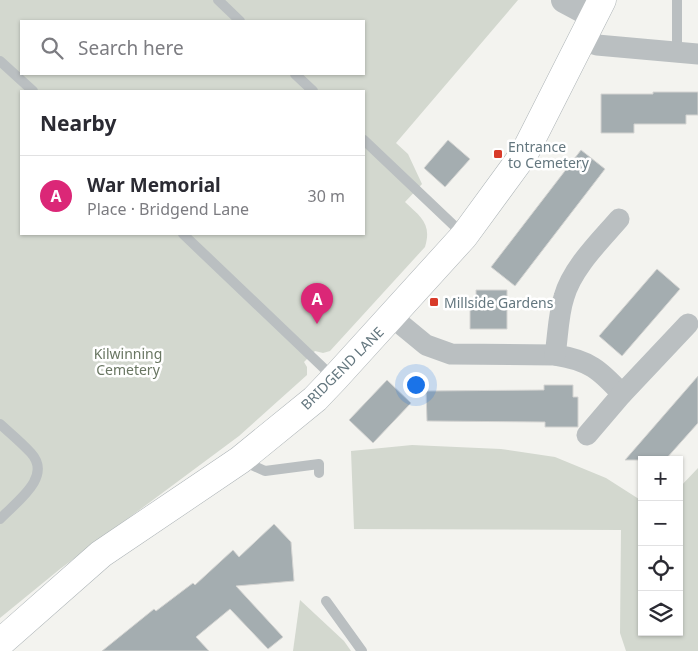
<!DOCTYPE html>
<html lang="en">
<head>
<meta charset="utf-8">
<style>
  :root { --surface:#fff; --page:#f2f2f3; --text:#2b2b33; --muted:#7c7c81; --line:#e1e1e2; --accent:#db2777 }
  body { margin:0; font-family:"Noto Sans",sans-serif; background:var(--page); color:var(--text) }
  .controls { position:absolute; right:15px; bottom:15px; display:grid; overflow:hidden; border-radius:0px; box-shadow:0 1px 4px #0004 }
  .controls button { width:45px; height:45px; display:grid; place-items:center; padding:0; border:0; border-bottom:1px solid var(--line); background:var(--surface); color:var(--text); font:25px sans-serif }
  .you { position:absolute; left:415px; top:384px; width:18px; height:18px; margin:-12px; border:4px solid #fff; border-radius:50%; background:#1a73e8; box-shadow:0 0 0 8px #1a73e833 }
  .badge { display:grid; place-items:center; width:32px; height:32px; border-radius:50%; background:var(--accent); color:#fff; font-size:16px; font-weight:700 }
  .pin { position:absolute; translate:-50% -41px; filter:drop-shadow(0 1px 2px #0008) }
  .pin::after { content:''; position:absolute; top:26px; width:18px; height:15px; background:inherit; clip-path:polygon(0 0,100% 0,50% 100%) }
  .list { margin:0; padding:0; list-style:none }
  h2 { display:flex; justify-content:space-between; align-items:center; height:65px; margin:0; padding:0 20px; font-size:21px }
  h2 small { font-size:16px; font-weight:400; color:var(--muted) }
  .list li { display:grid; grid-template-columns:32px 1fr auto; gap:15px; align-items:center; box-sizing:border-box; height:80px; padding:0 20px; border-top:1px solid var(--line) }
  .list b { display:block; font-size:19px; white-space:nowrap }
  .list p { margin:0; font-size:16px; white-space:nowrap; color:var(--muted) }
  .list em { font-size:16px; font-style:normal; color:var(--muted) }
  .icon { flex:none; width:28px; height:28px; fill:none; stroke:currentColor; stroke-width:2; stroke-linecap:round; stroke-linejoin:round }
  .map { position:relative; flex:none; width:698px; height:651px; overflow:hidden }
  .search { position:absolute; background:var(--surface); box-shadow:0 1px 4px #0004; left:20px; top:20px; width:345px; height:55px; display:flex; align-items:center; gap:12px; box-sizing:border-box; padding:0 18px; border-radius:0px; color:var(--muted); font-size:19px }
  .panel { position:absolute; background:var(--surface); box-shadow:0 1px 4px #0004; left:20px; top:90px; width:345px; height:145px; border-radius:0px }
  .map>svg:first-child { display:block }
</style>
</head>
<body>
<div class="map">
<svg width="698" height="651" viewBox="0 0 698 651">
  <rect width="100%" height="100%" fill="#f3f3ef"/>
  <g fill="#d3d8cf" fill-rule="evenodd">
    <path d="M0 0H518L396 143 408 154 422 184 405 202C421 217 432 224 425 247L330 351 323 353 315 351 304 362 307 367V375L239 436 60 569 0 618ZM21 21H364V74H21ZM21 91H364V234H21Z"/>
    <path d="M412 445 501 449 555 457 606 478 642 501V632H679V488L698 468V651H626L620 633 621 530 354 529 351 451Z"/>
    <path d="M300 600 344 641 351 651H293Z"/>
  </g>
  <g fill="#a4adb0" stroke="#d4d4d2">
    <path d="M653 92H698V115H686V124H634V133H601V94H653Z"/>
    <path d="M448 140 470 159 445 187 424 168Z"/>
    <path d="M581 150 605 169 515 286 491 267Z"/>
    <path d="M657 269 680 289 622 356 599 336Z"/>
    <path d="M476 290H507V329H470V304H476Z"/>
    <path d="M698 376V423L665 460H625Z"/>
    <path d="M387 380 411 403 373 443 349 420Z"/>
    <path d="M544 385H573V397H578V427H545V422L427 421 426 391 544 390Z"/>
    <path d="M274 524 291 542 294 581 236 586 283 637 268 649 230 609 196 637 209 651H102L154 609 156 611 193 583 195 585 233 550 239 557Z"/>
  </g>
  <g fill="none" stroke-linecap="round" stroke-linejoin="round">
    <defs>
      <path id="secondary" d="M0 643 101 554 240 460 315 399 335 378 464 236 524 154 602 0"/>
    </defs>
    <use href="#secondary" stroke="#acb3b6" stroke-width="29"/>
    <g stroke="#babfc1" stroke-width="10">
      <path d="M218 0 240 21"/>
      <path d="M677 0V52"/>
      <path d="M0 61 33 91"/>
      <path d="M295 74 313 91"/>
      <path d="M364 140 464 235"/>
      <path d="M183 234 334 378"/>
      <path d="M0 424C10 433 22 443 31 453 53 477 16 502 0 519"/>
      <path d="M243 461 265 471 319 464V473"/>
      <path d="M326 601 362 651"/>
    </g>
    <g stroke="#babfc1" stroke-width="21">
      <path d="M581 40 597 45 698 54"/>
      <path d="M392 317 426 345 451 354 555 355C589 360 600 370 622 394"/>
      <path d="M555 355C558 336 558 315 564 297 572 268 600 241 619 219"/>
      <path d="M587 435 622 394 688 324"/>
    </g>
    <path stroke="#babfc1" stroke-width="26" d="M564 0 594 16"/>
    <use href="#secondary" stroke="#fff" stroke-width="28"/>
  </g>
  <g fill="#d83b2a" stroke="#fff" stroke-width="2">
    <rect x="493" y="149" width="10" height="10" rx="2.5"/>
    <rect x="429" y="297" width="10" height="10" rx="2.5"/>
  </g>
  <g text-anchor="middle" dominant-baseline="central" stroke-width="5" stroke-linejoin="round" paint-order="stroke">
    <g font-size="14" fill="#64777f" stroke="#fff" text-anchor="start">
      <text x="508" y="146">Entrance<tspan x="508" dy="16">to Cemetery</tspan></text>
      <text x="444" y="302">Millside Gardens</text>
    </g>
    <g font-size="14" fill="#697662" stroke="#fff">
      <text x="128" y="353">Kilwinning<tspan x="128" dy="16">Cemetery</tspan></text>
    </g>
    <g font-size="14" fill="#64777f" stroke="#fff">
      <text transform="translate(342 368) rotate(-45)">BRIDGEND LANE</text>
    </g>
  </g>
</svg>
<div class="controls">
<button>+</button>
<button>−</button>
<button><svg class="icon" aria-label="locate" viewBox="0 0 24 24"><circle cx="12" cy="12" r="6"/><path d="M12 2v4M12 18v4M2 12h4M18 12h4"/></svg></button>
<button><svg class="icon" aria-label="layers" viewBox="0 0 24 24"><path d="M12 4l9 5-9 5-9-5zM3 14l9 5 9-5"/></svg></button>
</div>
<div class="you"></div>
<div class="pin badge" style="left:317px;top:324px">A</div>
<div class="search"><svg class="icon" aria-label="search" viewBox="0 0 24 24"><circle cx="10" cy="10" r="6"/><path d="M15 15l6 6"/></svg>Search here</div>
<section class="panel">
<h2>Nearby<small></small></h2>
<ul class="list">
<li><span class="badge">A</span><div><b>War Memorial</b><p>Place · Bridgend Lane</p></div><em>30 m</em></li>
</ul>
</section>
</div>
</body>
</html>
